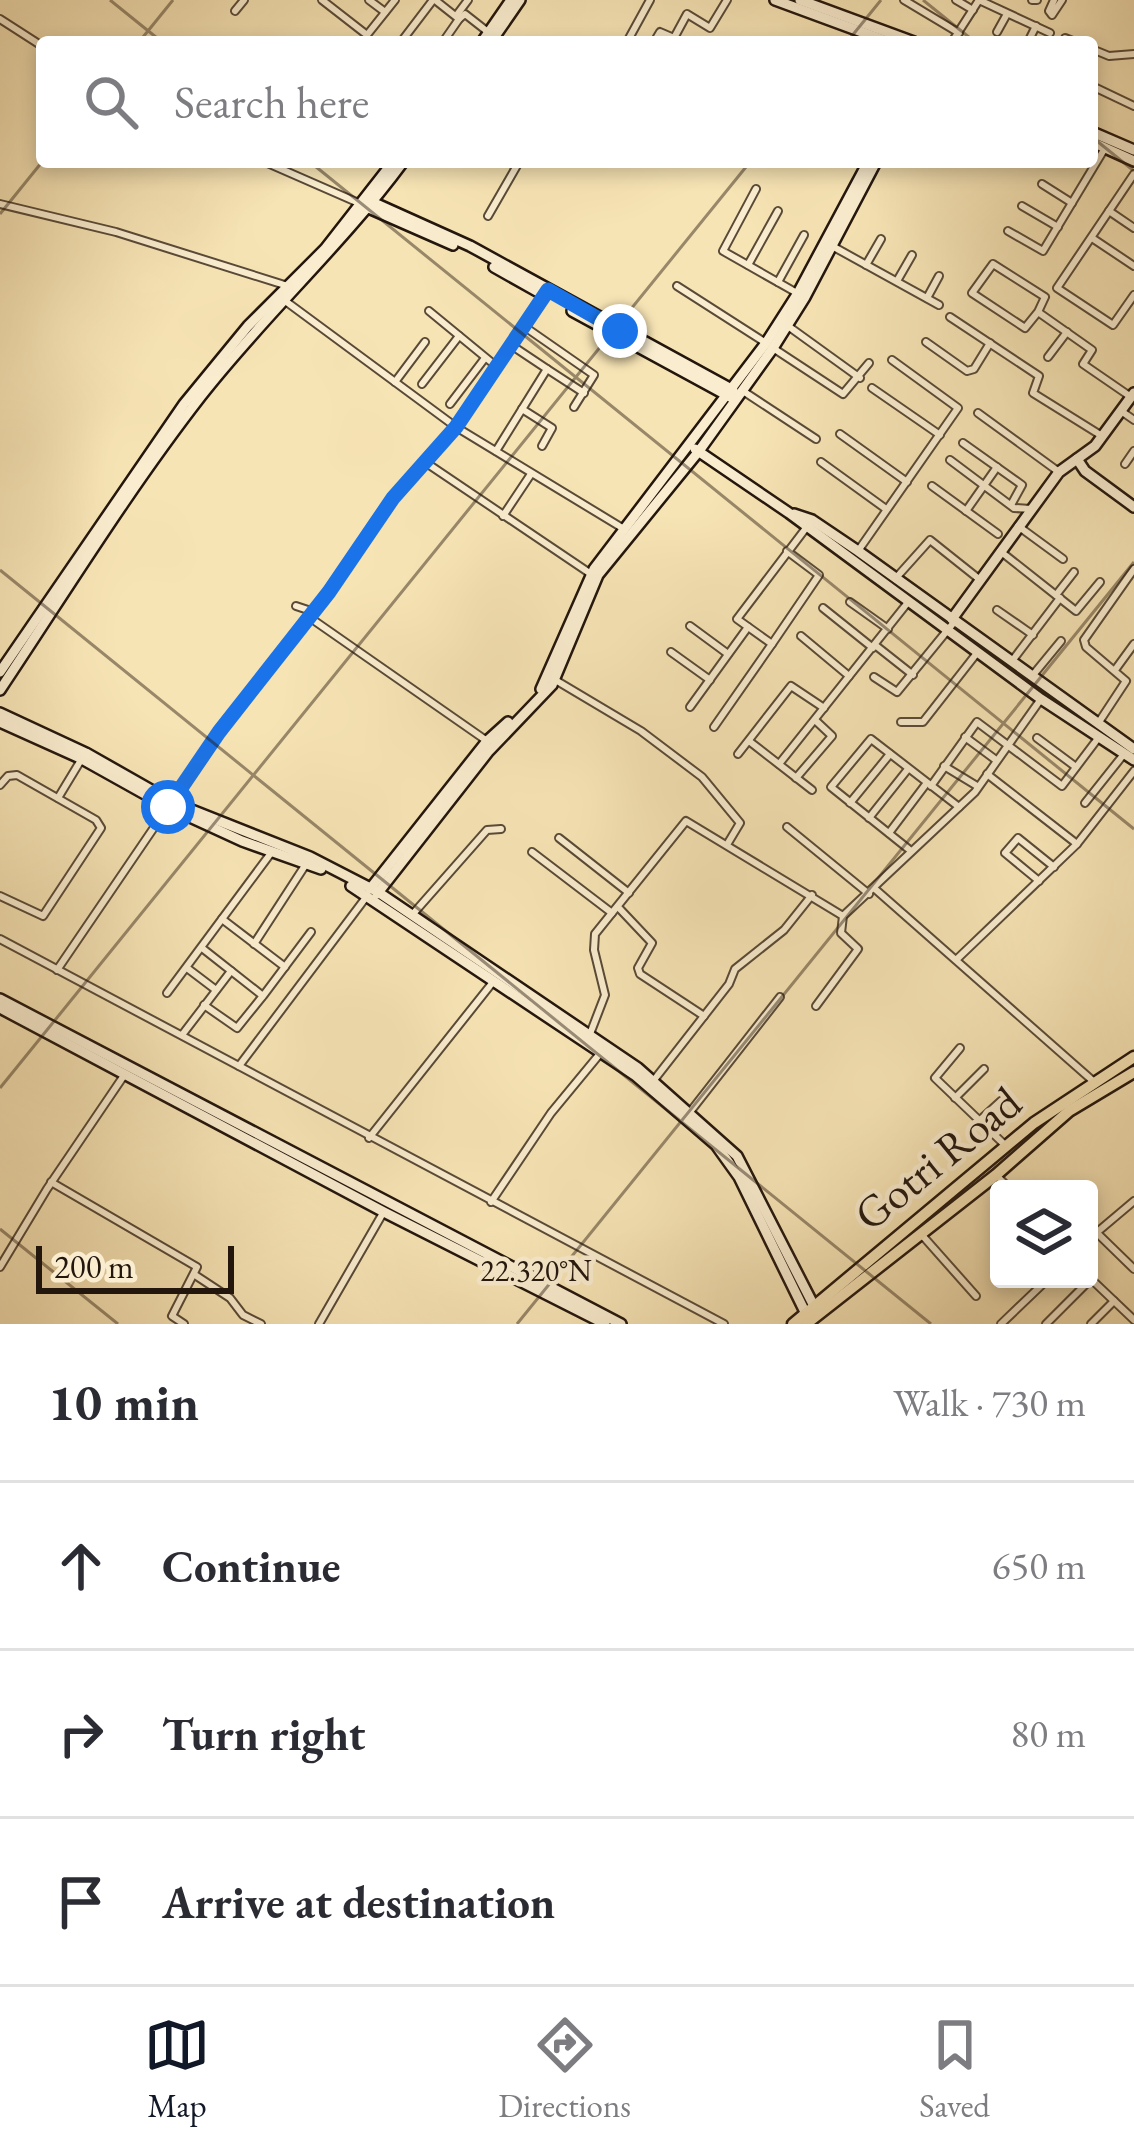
<!DOCTYPE html>
<html lang="en">
<head>
<meta charset="utf-8">
<style>
  :root { --surface:#fff; --page:#f2f2f3; --text:#2b2b33; --muted:#7c7c81; --line:#e1e1e2; --accent:#111827 }
  body { margin:0; font-family:"EB Garamond",serif; background:var(--page); color:var(--text) }
  .controls { position:absolute; right:36px; bottom:36px; display:grid; overflow:hidden; border-radius:12px; box-shadow:0 6px 18px #0003 }
  .controls button { width:108px; height:108px; display:grid; place-items:center; padding:0; border:0; border-bottom:3px solid var(--line); background:var(--surface); color:var(--text); font:60px sans-serif }
  .scale { position:absolute; left:36px; bottom:30px; width:198px; box-sizing:border-box; padding-left:12px; border:6px solid #23160d; border-top:0; font-size:33px; line-height:42px; white-space:nowrap; color:#23160d; -webkit-text-stroke:9px #faedcf; paint-order:stroke }
  .stop { position:absolute; width:36px; height:36px; margin:-27px; border:9px solid #1a73e8; border-radius:50%; background:#fff }
  .stop.end { background:#1a73e8; border-color:#fff; box-shadow:0 3px 12px #0008 }
  .list { margin:0; padding:0; list-style:none }
  h2 { display:flex; justify-content:space-between; align-items:center; height:156px; margin:0; padding:0 48px; font-size:51px }
  h2 small { font-size:39px; font-weight:400; color:var(--muted) }
  .list li { display:grid; grid-template-columns:78px 1fr auto; gap:36px; align-items:center; box-sizing:border-box; height:168px; padding:0 48px; border-top:3px solid var(--line) }
  .list b { display:block; font-size:45px; white-space:nowrap }
  .list em { font-size:39px; font-style:normal; color:var(--muted) }
  .icon { flex:none; width:66px; height:66px; fill:none; stroke:currentColor; stroke-width:2; stroke-linecap:round; stroke-linejoin:round }
  .map { position:relative; flex:none; width:1134px; height:1324px; overflow:hidden }
  .search { position:absolute; background:var(--surface); box-shadow:0 6px 18px #0003; left:36px; right:36px; top:36px; height:132px; display:flex; align-items:center; gap:30px; box-sizing:border-box; padding:0 42px; border-radius:12px; color:var(--muted); font-size:45px }
  .sheet { height:660px; background:var(--surface) }
  nav { display:flex; justify-content:space-around; align-items:center; box-sizing:border-box; height:168px; border-top:3px solid var(--line); background:var(--surface); font-size:33px; color:var(--muted) }
  nav a { display:grid; justify-items:center; gap:6px }
  nav .on { color:var(--accent) }
  .map>svg:first-child { display:block }
</style>
</head>
<body>
<div class="map">
<svg width="1134" height="1324" viewBox="0 0 1134 1324">
  <rect width="100%" height="100%" fill="#f7e4b5"/>
  <filter id="stains"><feTurbulence type="fractalNoise" baseFrequency=".00167" numOctaves="4"/><feColorMatrix values="0 0 0 0 .2 0 0 0 0 .09 0 0 0 0 .02 0 0 0 .5 -.17"/></filter>
  <radialGradient id="worn" r=".72"><stop offset=".6" stop-color="#630" stop-opacity="0"/><stop offset="1" stop-color="#630" stop-opacity=".3"/></radialGradient>
  <g fill="none" stroke-linecap="round" stroke-linejoin="round">
    <defs>
      <g id="street">
        <path d="M322 0 367 35 395 0"/>
        <path d="M369 0 385 12"/>
        <path d="M435 0 459 19 465 14 488 32"/>
        <path d="M904 0 959 33"/>
        <path d="M956 0 973 10"/>
        <path d="M979 0 1050 33"/>
        <path d="M1032 0H1037"/>
        <path d="M1054 0 1049 11 1052 15 1062 0"/>
        <path d="M235 11 244 0"/>
        <path d="M456 16 468 0"/>
        <path d="M0 19 42 46"/>
        <path d="M997 32 1007 14"/>
        <path d="M1065 38 1075 42"/>
        <path d="M401 42 433 0"/>
        <path d="M443 42 459 19"/>
        <path d="M627 42 650 0"/>
        <path d="M654 42 660 32 674 38 687 14 710 28 727 0"/>
        <path d="M952 42 979 0"/>
        <path d="M1028 42 1036 26"/>
        <path d="M1092 49 1109 56 1134 54"/>
        <path d="M1092 86 1134 106"/>
        <path d="M265 162 361 204"/>
        <path d="M1134 174 1057 288 1113 325 1134 295"/>
        <path d="M1042 184 1072 203"/>
        <path d="M756 189 723 251 797 293"/>
        <path d="M0 204 116 232 291 287"/>
        <path d="M1022 206 1058 227"/>
        <path d="M1109 211 1134 228"/>
        <path d="M488 216 519 162"/>
        <path d="M1008 231 1043 251 1105 148"/>
        <path d="M1092 238 1134 266"/>
        <path d="M832 246 939 305"/>
        <path d="M748 265 778 211"/>
        <path d="M866 265 881 239"/>
        <path d="M897 281 912 255"/>
        <path d="M778 282 804 235"/>
        <path d="M677 286 766 343"/>
        <path d="M927 298 939 276"/>
        <path d="M284 300 456 427 624 529"/>
        <path d="M429 311 496 366"/>
        <path d="M1038 312 1025 328 972 293 993 264 1045 297 1038 312 1092 350 1083 364 1131 397"/>
        <path d="M950 317 1039 376 1033 393 1102 436"/>
        <path d="M788 326 860 378"/>
        <path d="M525 327 594 375 574 407"/>
        <path d="M926 342 967 371 974 369 990 343"/>
        <path d="M511 345 547 369"/>
        <path d="M773 348 843 394 869 363"/>
        <path d="M1048 357 1067 332"/>
        <path d="M395 382 425 342"/>
        <path d="M422 384 459 336"/>
        <path d="M872 388 940 435"/>
        <path d="M743 391 816 439"/>
        <path d="M450 404 485 358"/>
        <path d="M522 409 552 428 542 446"/>
        <path d="M1121 411 1134 420"/>
        <path d="M978 413 1059 472"/>
        <path d="M840 434 907 482"/>
        <path d="M963 443 1022 485 1011 505"/>
        <path d="M496 451 547 369 584 393"/>
        <path d="M950 460 1014 508 1031 509"/>
        <path d="M425 462 591 574"/>
        <path d="M821 462 886 509"/>
        <path d="M1125 464 1134 451"/>
        <path d="M932 486 998 534"/>
        <path d="M966 511 997 467"/>
        <path d="M503 516 531 474"/>
        <path d="M1018 526 1063 559"/>
        <path d="M787 551 819 575 772 644 737 619 806 528"/>
        <path d="M858 551 958 408 892 360"/>
        <path d="M1000 551 1076 611 1100 582"/>
        <path d="M895 579 930 540 979 579"/>
        <path d="M1056 595 1074 572"/>
        <path d="M850 602 888 629"/>
        <path d="M296 606 314 612"/>
        <path d="M823 608 873 648"/>
        <path d="M997 610 1033 635"/>
        <path d="M690 626 728 654"/>
        <path d="M801 636 849 676"/>
        <path d="M875 645 913 675"/>
        <path d="M671 652 710 680"/>
        <path d="M1012 661 1060 598"/>
        <path d="M1115 670 1134 644"/>
        <path d="M1033 675 1061 641"/>
        <path d="M874 677 897 692 955 621"/>
        <path d="M552 678 641 731 702 777 740 823 728 843"/>
        <path d="M690 707 748 627"/>
        <path d="M901 722H923L977 653"/>
        <path d="M1099 722 1126 681 1086 647 1084 640 1134 569"/>
        <path d="M714 727 772 644"/>
        <path d="M965 737 996 760"/>
        <path d="M1037 738 1076 767"/>
        <path d="M487 741 309 617 393 498 456 427 546 292"/>
        <path d="M749 741 812 790"/>
        <path d="M738 754 791 686 824 708"/>
        <path d="M779 764 909 601"/>
        <path d="M944 766 977 786"/>
        <path d="M987 774 1077 844"/>
        <path d="M796 778 832 736 815 720"/>
        <path d="M0 785 8 776 17 775 96 820 101 828 43 916 0 896"/>
        <path d="M931 786 977 722 1062 786 1099 737"/>
        <path d="M58 798 81 760"/>
        <path d="M174 803 219 732 309 617"/>
        <path d="M850 803 890 754"/>
        <path d="M1085 803 1124 754"/>
        <path d="M869 818 908 769"/>
        <path d="M787 827 869 894"/>
        <path d="M889 833 926 784"/>
        <path d="M559 838 629 893"/>
        <path d="M911 851 831 787 871 739 959 807"/>
        <path d="M532 852 612 913"/>
        <path d="M1039 881 1005 853 1018 838 1054 867"/>
        <path d="M875 889 1093 1081"/>
        <path d="M618 907 652 943 638 968 640 974 704 1016"/>
        <path d="M412 915 487 830 501 829"/>
        <path d="M222 919 285 967"/>
        <path d="M0 939 724 1324"/>
        <path d="M254 944 308 861"/>
        <path d="M202 948 263 996 311 932"/>
        <path d="M957 959 1077 844 1134 771"/>
        <path d="M187 968 216 990"/>
        <path d="M57 970 170 804"/>
        <path d="M167 993 271 853"/>
        <path d="M204 1005 237 1028 262 997"/>
        <path d="M816 1006 858 949 841 933 843 916"/>
        <path d="M590 1034 605 995 594 950 595 934 686 821 843 916 975 792 1041 699"/>
        <path d="M182 1035 231 971"/>
        <path d="M960 1048 935 1078 1007 1147"/>
        <path d="M239 1066 364 900"/>
        <path d="M654 1080 729 984 735 969 784 930 812 895"/>
        <path d="M955 1098 984 1069"/>
        <path d="M690 1112 780 997"/>
        <path d="M979 1121 1001 1101"/>
        <path d="M369 1138 493 982"/>
        <path d="M996 1175 1010 1189"/>
        <path d="M51 1182 197 1267 172 1316 184 1324"/>
        <path d="M491 1202 551 1113 603 1050"/>
        <path d="M1096 1232 1134 1269"/>
        <path d="M921 1234 976 1296"/>
        <path d="M1089 1239 1134 1201"/>
        <path d="M0 1267 47 1189 125 1074"/>
        <path d="M195 1275 230 1298 243 1315 261 1324"/>
        <path d="M319 1324 383 1213"/>
        <path d="M1001 1324 1048 1279"/>
        <path d="M1046 1324 1091 1279 1134 1320"/>
        <path d="M1091 1324 1114 1301"/>
      </g>
      <g id="secondary">
        <path d="M775 0 889 42"/>
        <path d="M800 0 914 42"/>
        <path d="M482 42 511 0"/>
        <path d="M491 42 520 0"/>
        <path d="M1092 132 1134 150"/>
        <path d="M1092 142 1134 161"/>
        <path d="M370 201 470 246 733 390"/>
        <path d="M364 206 453 245"/>
        <path d="M494 267 542 294"/>
        <path d="M572 311 732 398"/>
        <path d="M695 449 789 513 1041 699 1134 760"/>
        <path d="M1077 459 1085 471 1134 507"/>
        <path d="M794 514 812 520 858 551 1134 749"/>
        <path d="M952 619 1059 472 1095 446 1134 393"/>
        <path d="M0 672 184 404 248 326 325 249 393 162"/>
        <path d="M541 689 594 569 766 343 798 293 868 162"/>
        <path d="M0 690C66 591 128 490 201 396 265 314 341 246 403 162"/>
        <path d="M0 713 86 753 174 803 310 857 378 892 638 1068 737 1156 816 1310"/>
        <path d="M0 722 82 759 168 807 242 841 321 869"/>
        <path d="M351 886 636 1076 716 1145 739 1177 807 1316"/>
        <path d="M370 889 487 741 508 722"/>
        <path d="M377 894 488 752 552 685 598 575 699 451 773 348 805 297 876 162"/>
        <path d="M0 999 621 1324"/>
        <path d="M0 1008 384 1212 605 1324"/>
      </g>
      <g id="primary">
        <path d="M793 1324 1034 1123 1134 1057"/>
        <path d="M806 1324 996 1175 1069 1111 1134 1072"/>
      </g>
    </defs>
    <use href="#street" stroke="#584a37" stroke-width="10"/>
    <use href="#secondary" stroke="#23160d" stroke-width="14"/>
    <use href="#primary" stroke="#23160d" stroke-width="15"/>
    <use href="#street" stroke="#faedcf" stroke-width="6"/>
    <use href="#secondary" stroke="#faedcf" stroke-width="9"/>
    <use href="#primary" stroke="#f7e4b5" stroke-width="10"/>
  </g>
  <g fill="none" stroke-linecap="round" stroke-linejoin="round">
    <path stroke="#1a73e8" stroke-width="15" d="M168 807 219 732 329 592 393 498 456 427 548 290 620 331"/>
  </g>
  <path fill="none" stroke="#23160d" stroke-width="3" stroke-opacity="0.45" d="M110 0 162 42M923 0 975 42M139 42 173 0M847 42 881 0M1092 137 1134 171M310 162 1134 829M0 214 42 162M0 570 931 1324M0 1088 750 162M0 1229 118 1324M517 1324 1134 562"/>
  <g text-anchor="middle" dominant-baseline="central" stroke-width="9" stroke-linejoin="round" paint-order="stroke">
    <g font-size="45" fill="#23160d" stroke="#faedcf">
      <text transform="translate(937 1158) rotate(-39)">Gotri Road</text>
    </g>
  </g>
  <g font-size="30" text-anchor="middle" fill="#23160d" stroke="#faedcf" stroke-width="9" stroke-linejoin="round" paint-order="stroke">
    <text x="536" y="1281">22.320°N</text>
  </g>
  <rect width="100%" height="100%" filter="url(#stains)"/>
  <rect width="100%" height="100%" fill="url(#worn)"/>
</svg>
<div class="controls">
<button><svg class="icon" aria-label="layers" viewBox="0 0 24 24"><path d="M12 4l9 5-9 5-9-5zM3 14l9 5 9-5"/></svg></button>
</div>
<div class="scale">200 m</div>
<div class="stop" style="left:168px;top:807px"></div>
<div class="stop end" style="left:620px;top:331px"></div>
<div class="search"><svg class="icon" aria-label="search" viewBox="0 0 24 24"><circle cx="10" cy="10" r="6"/><path d="M15 15l6 6"/></svg>Search here</div>
</div>
<section class="sheet">
<h2>10 min<small>Walk · 730 m</small></h2>
<ul class="list">
<li><svg class="icon" aria-label="ahead" viewBox="0 0 24 24"><path d="M12 20V5M6 11l6-6 6 6"/></svg><div><b>Continue</b></div><em>650 m</em></li>
<li><svg class="icon" aria-label="right" viewBox="0 0 24 24"><path d="M7 20v-9h11M14 6l5 5-5 5"/></svg><div><b>Turn right</b></div><em>80 m</em></li>
<li><svg class="icon" aria-label="arrive" viewBox="0 0 24 24"><path d="M6 21V4h12l-3 4 3 4H6"/></svg><div><b>Arrive at destination</b></div></li>
</ul>
</section>
<nav>
<a class="on"><svg class="icon" aria-label="map" viewBox="0 0 24 24"><path d="M3 6l6-2 6 2 6-2v14l-6 2-6-2-6 2zM9 4v14M15 6v14"/></svg>Map</a>
<a><svg class="icon" aria-label="directions" viewBox="0 0 24 24"><path d="M12 3l9 9-9 9-9-9zM9 14v-3h6M13 9l2 2-2 2"/></svg>Directions</a>
<a><svg class="icon" aria-label="saved" viewBox="0 0 24 24"><path d="M7 4h10v16l-5-4-5 4z"/></svg>Saved</a>
</nav>
</body>
</html>
